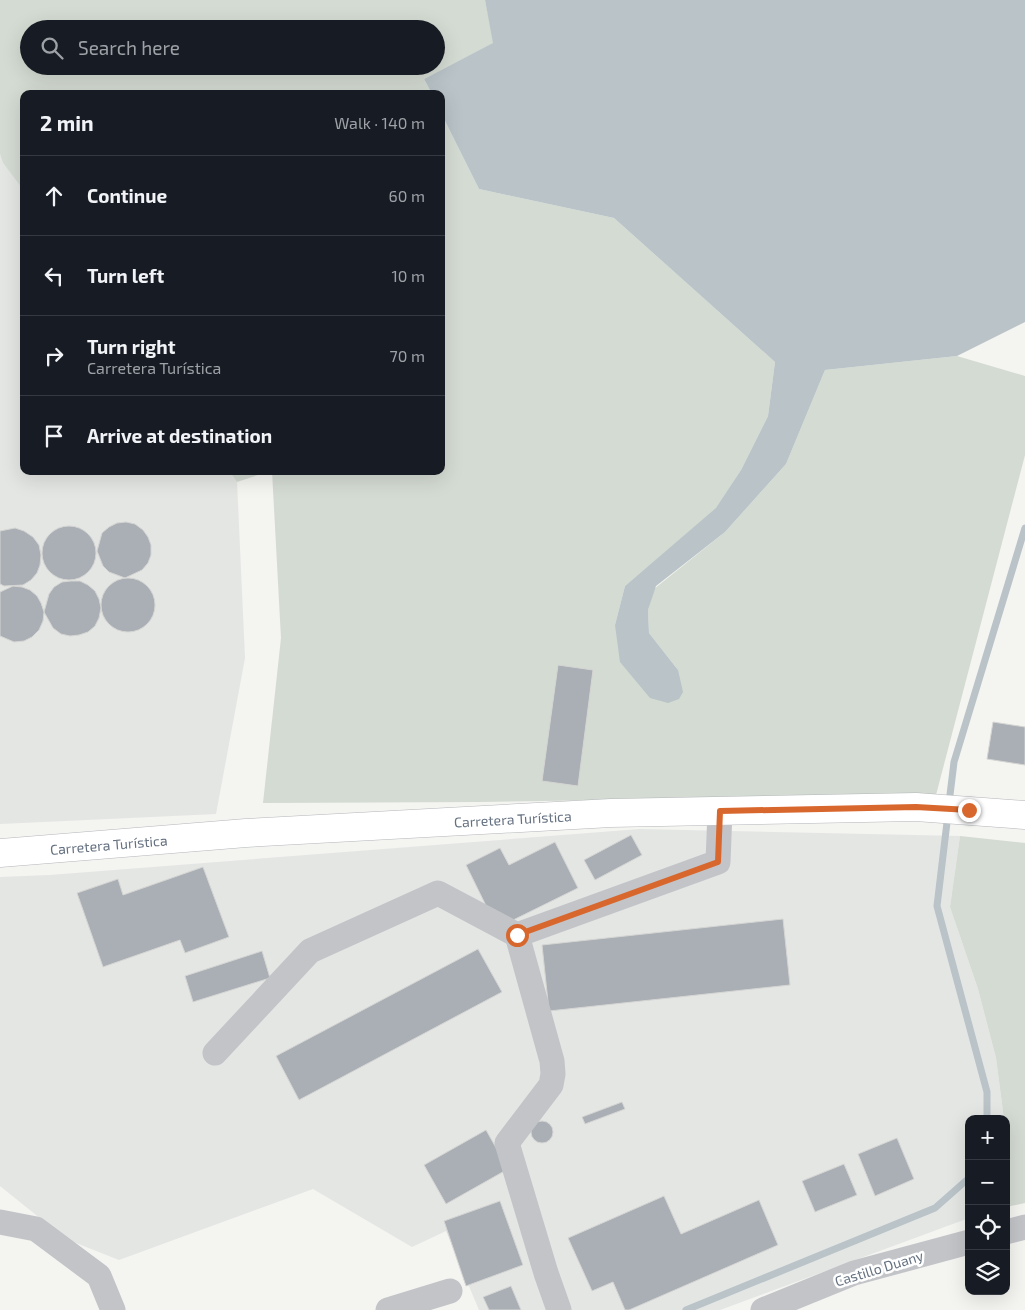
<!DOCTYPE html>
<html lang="en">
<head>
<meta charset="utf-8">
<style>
  :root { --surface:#171b24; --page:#242831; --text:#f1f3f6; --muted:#9ea1a6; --line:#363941 }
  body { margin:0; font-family:"Exo 2",sans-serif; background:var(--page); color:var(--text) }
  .controls { position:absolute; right:15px; bottom:15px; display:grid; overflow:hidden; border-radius:10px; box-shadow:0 5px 20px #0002 }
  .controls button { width:45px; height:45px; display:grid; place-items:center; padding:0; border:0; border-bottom:1px solid var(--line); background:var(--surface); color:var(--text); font:25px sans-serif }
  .stop { position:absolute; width:15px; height:15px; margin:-11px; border:4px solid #d8672d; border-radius:50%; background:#fff }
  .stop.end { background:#d8672d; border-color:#fff; box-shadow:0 1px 5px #0008 }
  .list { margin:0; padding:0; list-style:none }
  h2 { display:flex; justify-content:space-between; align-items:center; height:65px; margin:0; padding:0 20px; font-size:21px }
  h2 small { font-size:16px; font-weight:400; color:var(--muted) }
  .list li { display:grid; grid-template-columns:32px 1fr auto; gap:15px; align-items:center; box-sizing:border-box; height:80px; padding:0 20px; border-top:1px solid var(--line) }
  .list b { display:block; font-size:19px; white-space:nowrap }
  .list p { margin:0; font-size:16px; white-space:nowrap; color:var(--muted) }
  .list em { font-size:16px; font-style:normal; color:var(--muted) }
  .icon { flex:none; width:28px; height:28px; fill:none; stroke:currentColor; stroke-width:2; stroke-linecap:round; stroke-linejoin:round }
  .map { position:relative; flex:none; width:1025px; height:1310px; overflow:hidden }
  .search { position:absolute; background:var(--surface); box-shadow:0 5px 20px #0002; left:20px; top:20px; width:425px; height:55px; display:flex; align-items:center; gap:12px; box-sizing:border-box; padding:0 18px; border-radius:28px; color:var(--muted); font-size:19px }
  .panel { position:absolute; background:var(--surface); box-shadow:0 5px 20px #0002; left:20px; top:90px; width:425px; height:385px; border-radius:10px }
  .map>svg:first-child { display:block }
</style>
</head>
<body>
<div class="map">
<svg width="1025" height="1310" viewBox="0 0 1025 1310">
  <rect width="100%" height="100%" fill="#f4f4f1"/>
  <g fill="#e4e6e4">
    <path d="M0 154 3 163 24 191V471H229L237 482 245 658 216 814 0 824Z"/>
    <path d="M640 829 960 836 950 907 978 989 996 1058 1004 1119H969V1218L720 1310H479L446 1231 412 1247 313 1189 119 1260 66 1239 0 1186V877L50 875Z"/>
  </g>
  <g fill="#d4dbd2" fill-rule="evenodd">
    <path d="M0 0H485L494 43 424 79 432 94H24V191L3 163 0 154ZM29 29H436V66H29Z"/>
    <path d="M441 113 479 189 614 218 775 362 768 416 741 470 716 509 625 586 615 625 678 670 649 633 648 610 654 589 725 532 786 464 825 370 957 356 1025 376V455L936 795 479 802 263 803 281 638 272 471H441Z"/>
    <path d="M229 471H270L237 482Z"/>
    <path d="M960 836 1025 843V1203L1006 1207V1119H1004L996 1058 978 989 950 907Z"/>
  </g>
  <path fill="#b9c3c8" d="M485 0H1025V322L957 356 825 370 786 464 725 532 656 586 648 610 649 633 678 670 683 692 679 699 668 703 650 698 620 662 615 625 625 586 716 508 741 470 768 416 775 362 614 218 479 189 441 113V94H432L424 79 493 43Z"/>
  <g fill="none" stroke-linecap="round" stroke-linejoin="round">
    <g stroke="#b9c3c8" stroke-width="7">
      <path d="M949 803 954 762 1025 528"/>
      <path d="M948 814 937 906 987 1092V1119"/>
      <path d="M686 1310 935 1208 969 1178"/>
    </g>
  </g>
  <g fill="#a9afb5" stroke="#d5d5d3">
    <path d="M126 522 135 524 143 530 148 537 151 545V555L148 563 142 570 125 578 109 572 103 566 97 551 102 533 109 527 117 523Z"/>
    <circle cx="69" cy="553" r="27"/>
    <path d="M15 528 24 531 33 537 39 545 41 555 40 565 37 573 31 580 23 585 4 586 0 584V531Z"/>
    <circle cx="128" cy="605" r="27"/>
    <path d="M71 581H80L88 585 95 591 99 599 101 608 99 618 95 626 88 632 79 635 70 636 61 634 53 628 44 612 49 594 54 587 62 582Z"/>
    <path d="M13 586 22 587 30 590 37 596 41 603 44 612 43 621 39 630 32 637 24 641 14 642 0 636V592Z"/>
    <path d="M558 665 593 670 578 786 542 781Z"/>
    <path d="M993 722 1025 727V765L987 759Z"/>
    <path d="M631 835 642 855 595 880 584 860Z"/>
    <path d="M555 842 578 888 497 928 466 865 500 848 509 865Z"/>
    <path d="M203 867 229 937 185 953 180 940 103 967 77 893 118 879 123 895Z"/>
    <path d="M783 919 790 985 549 1011 542 945Z"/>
    <path d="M478 949 502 992 299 1100 276 1056Z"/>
    <path d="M262 951 270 978 193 1002 185 976Z"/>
    <path d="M622 1102 625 1109 585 1124 582 1117Z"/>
    <circle cx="542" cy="1132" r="11"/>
    <path d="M486 1130 508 1169 446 1204 424 1165Z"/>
    <path d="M897 1138 914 1179 875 1196 858 1154Z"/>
    <path d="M844 1164 857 1195 815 1212 802 1181Z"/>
    <path d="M664 1196 681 1234 759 1200 778 1245 629 1310H625L613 1282 592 1291 568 1238Z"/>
    <path d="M500 1201 523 1265 466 1286 444 1221Z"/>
    <path d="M511 1286 521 1310H489L483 1297Z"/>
  </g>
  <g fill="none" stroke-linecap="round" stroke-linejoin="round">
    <defs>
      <g id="major">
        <path id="s1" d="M0 853 246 833 611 813 916 807 1025 815"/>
      </g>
    </defs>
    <use href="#major" stroke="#b3b6ba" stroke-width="29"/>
    <g stroke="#c2c4c8" stroke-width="25">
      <path d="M215 1053 310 951 438 893 517 935"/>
      <path d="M0 1222 36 1229 99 1276 113 1310"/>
      <path d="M1006 1232 1025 1227"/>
      <path d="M388 1310 450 1291"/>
      <path d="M559 1310 546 1273 507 1143 551 1085 553 1074 552 1061 517 935 718 862 720 811"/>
      <path d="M763 1310 854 1273 969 1242"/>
    </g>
    <use href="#major" stroke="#fff" stroke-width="28"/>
  </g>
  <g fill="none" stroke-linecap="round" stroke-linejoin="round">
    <path stroke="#d8672d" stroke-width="6" d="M517 935 718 862 720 811 916 807 969 810"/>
  </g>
  <g text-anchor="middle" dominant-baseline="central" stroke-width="5" stroke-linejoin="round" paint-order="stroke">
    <g font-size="14" fill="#657180" stroke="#fff">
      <text stroke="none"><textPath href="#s1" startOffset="514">Carretera Turística</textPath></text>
      <text stroke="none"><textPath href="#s1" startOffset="109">Carretera Turística</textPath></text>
      <text transform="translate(879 1268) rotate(-17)">Castillo Duany</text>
    </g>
  </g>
</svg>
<div class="controls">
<button>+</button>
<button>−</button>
<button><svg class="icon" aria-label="locate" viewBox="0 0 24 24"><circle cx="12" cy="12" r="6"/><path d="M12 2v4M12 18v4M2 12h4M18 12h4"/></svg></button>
<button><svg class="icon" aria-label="layers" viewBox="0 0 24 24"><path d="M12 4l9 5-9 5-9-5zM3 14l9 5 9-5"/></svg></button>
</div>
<div class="stop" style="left:517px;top:935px"></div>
<div class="stop end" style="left:969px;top:810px"></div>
<div class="search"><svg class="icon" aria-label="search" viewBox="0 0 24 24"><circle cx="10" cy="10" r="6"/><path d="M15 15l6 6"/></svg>Search here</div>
<section class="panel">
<h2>2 min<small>Walk · 140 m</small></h2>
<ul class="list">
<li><svg class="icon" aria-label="ahead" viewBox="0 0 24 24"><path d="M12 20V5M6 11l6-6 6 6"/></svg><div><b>Continue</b></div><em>60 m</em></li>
<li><svg class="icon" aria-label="left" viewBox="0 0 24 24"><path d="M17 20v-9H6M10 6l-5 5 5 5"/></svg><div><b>Turn left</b></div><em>10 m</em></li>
<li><svg class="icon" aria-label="right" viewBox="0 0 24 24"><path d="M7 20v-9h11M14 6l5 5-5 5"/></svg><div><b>Turn right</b><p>Carretera Turística</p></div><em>70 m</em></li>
<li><svg class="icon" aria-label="arrive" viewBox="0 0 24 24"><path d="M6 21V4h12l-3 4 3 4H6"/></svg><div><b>Arrive at destination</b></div></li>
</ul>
</section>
</div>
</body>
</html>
